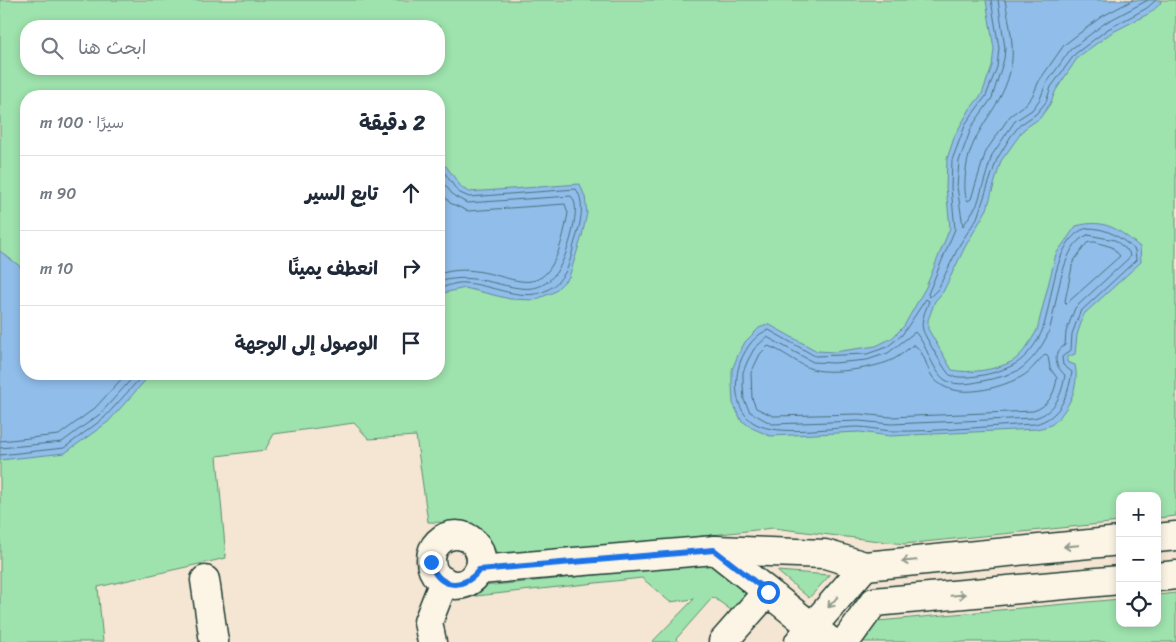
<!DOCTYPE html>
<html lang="ar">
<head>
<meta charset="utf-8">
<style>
  :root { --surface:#fff; --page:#f6f6f7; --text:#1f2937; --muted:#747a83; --line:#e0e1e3 }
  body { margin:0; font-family:Sriracha,"Playpen Sans Arabic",sans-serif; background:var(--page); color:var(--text); direction:rtl }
  .controls { position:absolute; right:15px; bottom:15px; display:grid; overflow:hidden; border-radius:10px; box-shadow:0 2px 8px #0003 }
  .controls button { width:45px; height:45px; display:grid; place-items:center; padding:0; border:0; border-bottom:1px solid var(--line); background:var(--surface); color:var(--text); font:25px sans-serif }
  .stop { position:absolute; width:15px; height:15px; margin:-11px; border:4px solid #1a73e8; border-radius:50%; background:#fff }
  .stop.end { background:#1a73e8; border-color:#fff; box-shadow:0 1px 5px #0008 }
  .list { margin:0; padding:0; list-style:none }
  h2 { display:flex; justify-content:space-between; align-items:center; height:65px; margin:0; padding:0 20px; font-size:21px }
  h2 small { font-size:16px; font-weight:400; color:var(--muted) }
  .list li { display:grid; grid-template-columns:32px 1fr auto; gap:15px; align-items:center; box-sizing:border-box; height:75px; padding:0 20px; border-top:1px solid var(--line) }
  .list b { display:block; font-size:19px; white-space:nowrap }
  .list em { font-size:16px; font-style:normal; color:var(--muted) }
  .icon { flex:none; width:28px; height:28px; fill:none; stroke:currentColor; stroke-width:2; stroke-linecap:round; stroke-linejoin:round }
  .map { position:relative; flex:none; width:1176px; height:642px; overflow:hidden; direction:ltr }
  .search { position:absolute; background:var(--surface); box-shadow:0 2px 8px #0003; left:20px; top:20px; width:425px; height:55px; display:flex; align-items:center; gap:12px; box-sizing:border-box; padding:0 18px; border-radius:20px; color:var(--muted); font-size:19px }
  .panel { position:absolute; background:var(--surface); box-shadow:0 2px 8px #0003; left:20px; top:90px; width:425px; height:290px; border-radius:20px; direction:rtl }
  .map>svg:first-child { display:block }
</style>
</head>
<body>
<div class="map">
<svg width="1176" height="642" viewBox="0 0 1176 642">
  <rect width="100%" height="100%" fill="#f5e5d3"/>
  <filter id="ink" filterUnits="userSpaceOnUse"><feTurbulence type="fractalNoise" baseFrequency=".02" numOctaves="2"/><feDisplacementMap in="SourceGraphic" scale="10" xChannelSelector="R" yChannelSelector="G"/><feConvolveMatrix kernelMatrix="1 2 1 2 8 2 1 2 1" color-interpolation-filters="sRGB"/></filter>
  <g filter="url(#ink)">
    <g fill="#9ee2ad" stroke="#5e9070" fill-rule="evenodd">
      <path d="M0 0H1176V516L1157 518V496H1120V522L904 544 773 528 503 559 473 523 428 522 416 436 369 439 354 423 274 434 265 450 217 456 226 558 98 587 103 642H0ZM26 26H439V69H26ZM26 96H439V374H26Z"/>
      <path d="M715 563 754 593 735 613 713 597 676 639 679 642H652L694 599 670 602 642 578 476 596 474 587Z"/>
      <path d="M777 571 830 575 809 598Z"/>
      <path d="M1176 593V642H863L878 621 1120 599V623H1157V595Z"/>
    </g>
    <g fill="#90bdea" stroke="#638aa1">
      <path d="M986 0H1161L1160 4 1150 13 1111 33 1078 57 1056 90 1050 104 1040 118 1024 129 1001 161 987 209 965 247 943 292 935 301 928 320V329L952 370C970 374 996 370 1013 361 1023 354 1031 341 1037 330L1056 254 1076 226C1106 218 1119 230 1140 247L1141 262 1084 314 1077 335 1075 354 1067 357V362L1075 365C1080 386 1068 412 1051 425 1047 427 1041 428 1036 429L890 436 860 432 770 436 752 428 741 420 733 403 732 385V370L738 355 745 342 759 328 768 324 817 351 834 352 876 346 892 338 904 326 926 287 950 228 946 187 947 159 955 135 970 109 982 94 992 66 994 49Z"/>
      <path d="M446 166 462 188 469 192 580 184 585 197 587 213 582 236 569 277 554 292 534 300 510 299 465 288 439 294V168Z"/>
      <path d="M0 251 26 271V374H151L108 422 65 453 0 460Z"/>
    </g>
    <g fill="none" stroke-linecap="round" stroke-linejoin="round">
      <g stroke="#4c707d" stroke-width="1">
        <path d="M991 0 999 48 997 67 986 96 966 123 952 160 951 188 955 229 928 294 930 297 938 289 960 244 977 218 997 159 1011 136 1020 125 1036 114 1046 102 1051 87 1075 54 1108 29 1147 8 1156 0"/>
        <path d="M998 0 1005 48 1004 59 992 98 972 126 959 161 957 187 963 226 977 205 992 155 1015 121 1032 110 1040 99 1046 84 1070 50 1105 23 1148 0"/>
        <path d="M1005 0C1009 24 1016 48 1010 72 999 115 968 129 965 179 965 186 964 195 968 201L971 199 986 151 1010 116 1026 104 1033 95 1039 81 1064 45 1101 17 1133 0"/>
        <path d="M439 172H444L458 192 469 197 576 189C586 203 580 226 575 241 572 251 570 266 564 274 538 313 499 285 465 283 456 282 447 286 439 289"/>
        <path d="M439 178 454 196 467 203 571 196C579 204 574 222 572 233 547 334 499 262 439 282"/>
        <path d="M439 189 450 203 468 211 565 204 568 213C546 335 506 252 439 274"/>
        <path d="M1087 228C1108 228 1120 237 1135 250L1136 260 1080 312 1072 334 1071 350 1062 357 1063 365 1072 372C1068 396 1060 418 1035 424 987 426 938 432 891 431 879 430 868 427 857 427 830 428 778 436 756 424 734 413 733 380 741 360 746 348 756 333 769 330L815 356 867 354 887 347 902 335 926 299 929 301C926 310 920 320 923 330 924 335 947 374 950 375 966 382 1010 371 1022 359 1030 352 1038 341 1042 331 1053 303 1053 237 1087 228Z"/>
        <path d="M1088 235 1115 240 1129 252 1130 257 1075 308 1066 332 1065 345C1052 354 1054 365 1065 375 1062 394 1055 413 1034 418L891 424 859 421 772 424 750 412 744 400 743 385V372L748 360 754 349 767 337 813 362 834 363 867 360 888 353 915 332C927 344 932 371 945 380 957 387 974 383 987 380 997 378 1010 375 1019 370 1031 362 1042 347 1048 334 1057 310 1060 242 1088 235Z"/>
        <path d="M1095 242 1112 247 1120 256 1066 304 1065 301 1073 262 1087 243Z"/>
        <path d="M913 345C922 347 926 364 930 373 946 403 996 390 1021 377 1031 372 1037 361 1046 354L1048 356 1050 368 1057 378C1055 393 1048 407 1033 411L891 417 859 414 773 416 756 408 752 398 751 373 760 354 768 346C783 351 795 362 809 368 828 376 877 368 894 359 901 355 907 350 913 345Z"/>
        <path d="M0 441 59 435 95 408 126 374"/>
        <path d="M0 448 62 442 100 414 136 374"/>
        <path d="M0 455 64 448 104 418 144 374"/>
      </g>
      <defs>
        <g id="minor">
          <circle cx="456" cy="560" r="25"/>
          <path d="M1157 538 1176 536"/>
          <path d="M715 550 831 642"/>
          <path d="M479 570 715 550 825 554 865 566 1120 541"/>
          <path d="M1157 577 1176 575"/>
          <path d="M205 580 214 642"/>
          <path d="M432 642 428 622 444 581"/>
          <path d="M723 642 767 592"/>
          <path d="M799 642 865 566"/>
          <path d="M845 642 874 602 1120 580"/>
        </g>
      </defs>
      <use href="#minor" stroke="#1f3d34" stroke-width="31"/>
      <use href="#minor" stroke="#fcf5e5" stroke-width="28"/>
    </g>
    <defs><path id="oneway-shaft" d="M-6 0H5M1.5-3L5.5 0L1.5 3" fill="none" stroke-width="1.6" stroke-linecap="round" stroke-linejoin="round" transform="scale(1.25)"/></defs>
    <g stroke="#8e998c">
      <use href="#oneway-shaft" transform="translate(1071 546) rotate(175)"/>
      <use href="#oneway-shaft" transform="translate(909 561) rotate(175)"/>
      <use href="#oneway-shaft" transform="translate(958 595) rotate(-5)"/>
      <use href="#oneway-shaft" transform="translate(833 602) rotate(131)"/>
    </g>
  </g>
  <g fill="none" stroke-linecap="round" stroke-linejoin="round" filter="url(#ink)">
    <path stroke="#1a73e8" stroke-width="6" d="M431 562C436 588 464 591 479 570L714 550 768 592"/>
  </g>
</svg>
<div class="controls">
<button>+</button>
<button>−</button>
<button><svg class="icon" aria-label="locate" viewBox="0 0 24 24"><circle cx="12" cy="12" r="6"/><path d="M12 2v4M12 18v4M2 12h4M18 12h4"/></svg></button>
</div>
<div class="stop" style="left:768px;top:592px"></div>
<div class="stop end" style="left:431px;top:562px"></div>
<div class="search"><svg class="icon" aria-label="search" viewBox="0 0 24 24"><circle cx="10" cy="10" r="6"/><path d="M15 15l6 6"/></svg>ابحث هنا</div>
<section class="panel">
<h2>2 دقيقة<small>سيرًا · 100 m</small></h2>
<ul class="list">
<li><svg class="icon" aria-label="ahead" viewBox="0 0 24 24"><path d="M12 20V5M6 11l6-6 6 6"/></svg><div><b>تابع السير</b></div><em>90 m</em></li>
<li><svg class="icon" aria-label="right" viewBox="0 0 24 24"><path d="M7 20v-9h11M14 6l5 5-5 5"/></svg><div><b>انعطف يمينًا</b></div><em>10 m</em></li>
<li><svg class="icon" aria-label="arrive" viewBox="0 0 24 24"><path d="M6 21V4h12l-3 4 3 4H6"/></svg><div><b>الوصول إلى الوجهة</b></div></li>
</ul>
</section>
</div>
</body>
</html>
